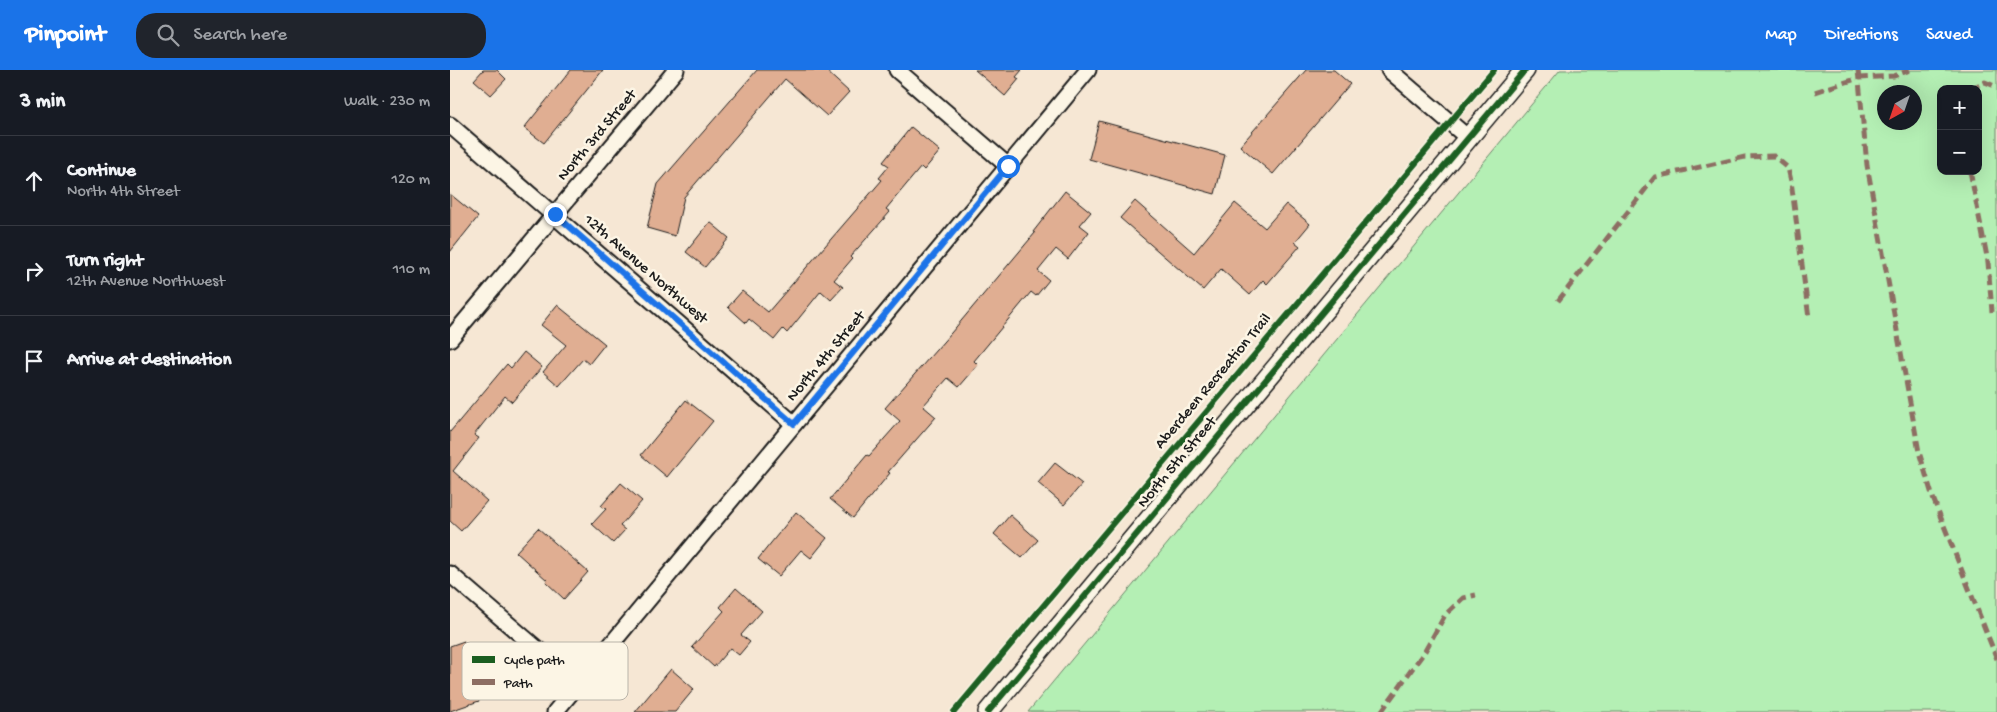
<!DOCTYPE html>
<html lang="en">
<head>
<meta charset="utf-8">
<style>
  :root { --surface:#171b24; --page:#20242c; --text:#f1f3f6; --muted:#9ea1a6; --line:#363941; --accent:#1a73e8 }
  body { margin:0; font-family:"Gochi Hand",sans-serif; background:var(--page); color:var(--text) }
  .controls { position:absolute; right:15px; top:15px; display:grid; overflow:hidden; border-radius:10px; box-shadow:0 5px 20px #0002 }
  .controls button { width:45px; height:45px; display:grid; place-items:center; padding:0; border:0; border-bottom:1px solid var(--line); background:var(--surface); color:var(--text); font:25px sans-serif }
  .compass { position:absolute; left:1427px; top:15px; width:45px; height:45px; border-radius:50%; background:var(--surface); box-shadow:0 5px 20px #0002; rotate:220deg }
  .stop { position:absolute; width:15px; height:15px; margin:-11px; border:4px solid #1a73e8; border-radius:50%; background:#fff }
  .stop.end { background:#1a73e8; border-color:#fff; box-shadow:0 1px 5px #0008 }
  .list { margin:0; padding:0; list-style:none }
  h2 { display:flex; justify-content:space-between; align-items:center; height:65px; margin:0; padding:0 20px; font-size:21px }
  h2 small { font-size:16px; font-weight:400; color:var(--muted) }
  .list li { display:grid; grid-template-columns:32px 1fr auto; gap:15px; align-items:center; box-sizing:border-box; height:90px; padding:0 20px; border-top:1px solid var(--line) }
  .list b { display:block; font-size:19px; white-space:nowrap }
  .list p { margin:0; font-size:16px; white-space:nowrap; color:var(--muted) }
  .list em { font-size:16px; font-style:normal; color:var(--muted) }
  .icon { flex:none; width:28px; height:28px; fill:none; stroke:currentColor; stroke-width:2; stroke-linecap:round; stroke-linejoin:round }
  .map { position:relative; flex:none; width:1547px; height:642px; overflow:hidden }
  header { display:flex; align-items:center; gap:30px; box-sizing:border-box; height:70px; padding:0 25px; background:var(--accent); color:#fff }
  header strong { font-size:24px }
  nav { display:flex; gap:28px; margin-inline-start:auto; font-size:18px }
  .search { width:350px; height:45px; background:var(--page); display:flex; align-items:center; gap:12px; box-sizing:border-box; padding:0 18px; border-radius:20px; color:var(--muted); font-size:19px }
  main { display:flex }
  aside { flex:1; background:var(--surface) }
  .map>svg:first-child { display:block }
</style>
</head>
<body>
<header>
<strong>Pinpoint</strong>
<div class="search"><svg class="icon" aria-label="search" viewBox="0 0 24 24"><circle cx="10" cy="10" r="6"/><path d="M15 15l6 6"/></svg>Search here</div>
<nav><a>Map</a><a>Directions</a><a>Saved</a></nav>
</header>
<main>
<aside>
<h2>3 min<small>Walk · 230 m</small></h2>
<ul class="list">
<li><svg class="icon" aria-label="ahead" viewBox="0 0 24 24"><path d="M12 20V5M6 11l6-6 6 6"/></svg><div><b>Continue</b><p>North 4th Street</p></div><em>120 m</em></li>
<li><svg class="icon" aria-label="right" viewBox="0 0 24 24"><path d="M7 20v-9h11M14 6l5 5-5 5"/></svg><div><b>Turn right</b><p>12th Avenue Northwest</p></div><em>110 m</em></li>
<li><svg class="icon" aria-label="arrive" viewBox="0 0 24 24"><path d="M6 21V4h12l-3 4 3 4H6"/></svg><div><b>Arrive at destination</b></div></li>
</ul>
</aside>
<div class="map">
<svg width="1547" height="642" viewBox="0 0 1547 642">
  <rect width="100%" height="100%" fill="#f6e7d4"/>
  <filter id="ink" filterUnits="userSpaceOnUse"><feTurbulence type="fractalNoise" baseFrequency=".02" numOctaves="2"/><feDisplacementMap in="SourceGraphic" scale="10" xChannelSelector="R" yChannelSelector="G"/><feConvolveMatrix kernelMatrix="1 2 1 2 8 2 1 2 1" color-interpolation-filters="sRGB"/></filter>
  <g filter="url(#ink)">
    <path fill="#b4efb4" stroke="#688668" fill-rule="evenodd" d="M1110 0H1547V642H578ZM1491 19H1528V101H1491ZM1434 22H1464V52H1434Z"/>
    <g fill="#e0ae92" stroke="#1c1c1c">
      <path d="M33 0H47L56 9 41 25 24 10Z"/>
      <path d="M121 0H153L94 73 74 58Z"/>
      <path d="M307 0H375L399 22 377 46 335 9 234 127 225 166 197 158 208 114Z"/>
      <path d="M525 0H572L566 7 569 9 555 26Z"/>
      <path d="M856 0H884L900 14 823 104 790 76Z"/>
      <path d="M649 51 775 85 765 124 639 89Z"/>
      <path d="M461 57 490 81 474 100 471 97 436 139 440 142 400 187 402 189 384 210 393 217 381 230 371 221 337 263 333 259 324 270 299 249 296 253 278 237 292 221 318 242 432 110 429 108 439 96 433 92Z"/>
      <path d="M615 121 641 142 630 155 639 162 618 189 606 179 588 201 599 210 586 226 581 222 524 291 528 295 509 317 498 308 473 336 486 347 438 402 440 403 403 448 380 429 417 385 419 386 450 351 435 338 501 263 585 163 583 162Z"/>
      <path d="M0 124 28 147 0 182Z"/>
      <path d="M685 131 744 183 785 133 815 158 836 134 860 154 845 172 850 176 817 214 813 210 800 225 771 199 753 220 670 148Z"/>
      <path d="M260 152 279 168 255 197 236 182Z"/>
      <path d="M107 235 155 274 139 294 133 289 109 316 93 302 116 275 91 255Z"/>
      <path d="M74 282 92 297 62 332 55 326 24 365 29 368 3 401 37 431 11 461 0 451V362L57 294 61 298Z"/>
      <path d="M236 330 263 351 217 407 191 385Z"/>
      <path d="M605 393 632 414 614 435 588 413Z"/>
      <path d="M171 413 192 431 170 456 175 460 163 473 142 454 156 439 151 436Z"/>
      <path d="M346 442 377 468 361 488 351 480 329 506 308 489Z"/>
      <path d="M560 445 588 470 572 488 544 464Z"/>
      <path d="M88 458 138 502 114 529 96 512 97 510 66 482Z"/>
      <path d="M286 518 312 541 291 565 300 572 289 585 280 578 264 597 242 577 274 541 270 537Z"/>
      <path d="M14 571 26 604 20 606 29 631 0 641V576Z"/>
      <path d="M221 599 244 619 225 642H185Z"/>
    </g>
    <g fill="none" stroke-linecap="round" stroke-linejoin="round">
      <defs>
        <g id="minor">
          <path d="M447 0 558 96"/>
          <path d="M939 0 1018 68"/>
          <path d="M0 55 344 354"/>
          <path d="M0 269 226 0"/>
          <path d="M0 504 128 614"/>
          <path d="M105 642 638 0"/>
        </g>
        <path id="tertiary" d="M538 642 1075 0"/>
      </defs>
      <use href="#minor" stroke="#1c1c1c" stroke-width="19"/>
      <use href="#tertiary" stroke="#1c1c1c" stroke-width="22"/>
      <use href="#minor" stroke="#fcf5e5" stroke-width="15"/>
      <use href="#tertiary" stroke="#fcf5e5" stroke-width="19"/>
      <g stroke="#8d6e63" stroke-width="5" stroke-dasharray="10 5" stroke-linecap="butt">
        <path d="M1408 0 1417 95 1469 382 1483 428 1547 589"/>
        <path d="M1520 19 1535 12 1547 17"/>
        <path d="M1365 22 1409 8 1444 6 1460 0"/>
        <path d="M1520 101 1538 192 1542 242"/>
        <path d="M1108 231 1205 107 1295 87 1324 86 1338 98 1341 111 1359 248"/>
        <path d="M931 642 975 581 995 545 1013 528 1026 525"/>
      </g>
      <defs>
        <g id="cycleway">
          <path d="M504 642 1044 0"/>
          <path d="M538 642 1075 0"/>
        </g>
      </defs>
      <use href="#cycleway" stroke="#fcf5e5" stroke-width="9"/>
      <use href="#cycleway" stroke="#1b5e20" stroke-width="6"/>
    </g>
  </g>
  <g fill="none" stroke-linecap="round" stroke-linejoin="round" filter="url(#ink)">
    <path stroke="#1a73e8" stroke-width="6" d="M105 144 344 354 558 96"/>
  </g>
  <g text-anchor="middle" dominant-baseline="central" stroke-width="5" stroke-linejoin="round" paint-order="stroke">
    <g font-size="16" fill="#1c1c1c" stroke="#fcf5e5">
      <text transform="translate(148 66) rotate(-50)">North 3rd Street</text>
      <text transform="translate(195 200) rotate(41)">12th Avenue Northwest</text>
      <text transform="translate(377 287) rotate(-50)">North 4th Street</text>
      <text transform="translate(764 312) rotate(-50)">Aberdeen Recreation Trail</text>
      <text transform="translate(728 393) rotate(-50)">North 5th Street</text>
    </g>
  </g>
  <rect x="12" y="572" width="166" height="58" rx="8" fill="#fcf5e5" stroke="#b9b4a9" stroke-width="1"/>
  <rect x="22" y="586" width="23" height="7" fill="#1b5e20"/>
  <rect x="22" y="609" width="23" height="6" fill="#8d6e63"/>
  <g font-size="14" fill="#1c1c1c">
    <text x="54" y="594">Cycle path</text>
    <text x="54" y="617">Path</text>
  </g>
</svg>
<div class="controls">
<button>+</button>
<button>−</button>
</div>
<svg class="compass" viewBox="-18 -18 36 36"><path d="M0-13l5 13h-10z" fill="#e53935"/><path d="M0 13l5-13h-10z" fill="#9ea1a6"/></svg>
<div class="stop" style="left:558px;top:96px"></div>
<div class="stop end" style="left:105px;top:144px"></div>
</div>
</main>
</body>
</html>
